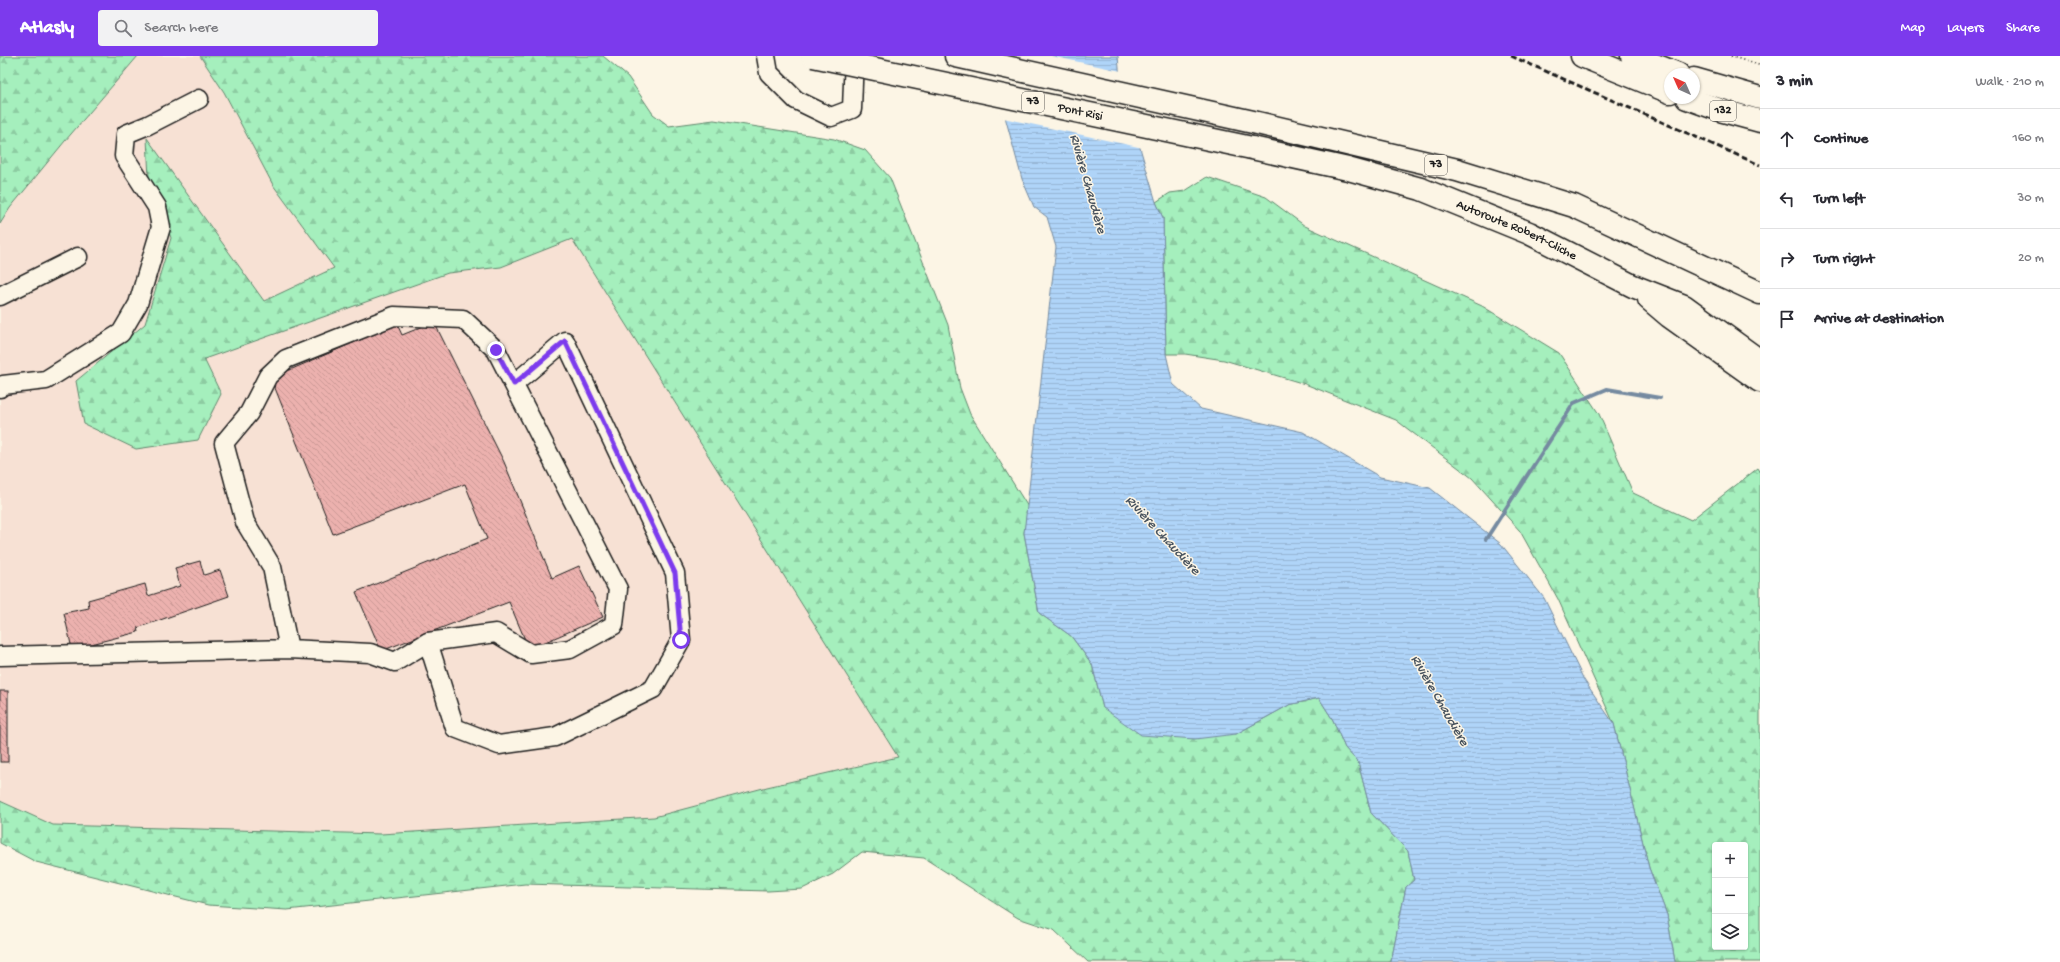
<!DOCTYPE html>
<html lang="en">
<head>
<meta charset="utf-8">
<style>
  :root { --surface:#fff; --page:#f2f2f3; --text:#2b2b33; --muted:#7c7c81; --line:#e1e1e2; --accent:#7c3aed }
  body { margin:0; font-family:"Gochi Hand",sans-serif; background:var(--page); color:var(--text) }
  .controls { position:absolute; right:12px; bottom:12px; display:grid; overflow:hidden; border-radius:4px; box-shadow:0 1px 3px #0004 }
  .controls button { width:36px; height:36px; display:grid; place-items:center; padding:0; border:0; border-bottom:1px solid var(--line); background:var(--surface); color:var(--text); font:20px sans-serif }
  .compass { position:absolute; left:1664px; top:12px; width:36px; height:36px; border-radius:50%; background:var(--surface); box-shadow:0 1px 3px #0004; rotate:315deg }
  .stop { position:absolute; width:12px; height:12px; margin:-9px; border:3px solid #7c3aed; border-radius:50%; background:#fff }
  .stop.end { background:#7c3aed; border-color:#fff; box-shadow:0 1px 4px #0008 }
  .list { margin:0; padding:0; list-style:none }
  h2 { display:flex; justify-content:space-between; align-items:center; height:52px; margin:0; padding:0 16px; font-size:17px }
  h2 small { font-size:13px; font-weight:400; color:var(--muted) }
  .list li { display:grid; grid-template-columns:26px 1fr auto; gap:12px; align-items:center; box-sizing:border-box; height:60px; padding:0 16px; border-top:1px solid var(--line) }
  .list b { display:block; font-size:15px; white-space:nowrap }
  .list em { font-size:13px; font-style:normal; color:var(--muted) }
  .icon { flex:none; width:22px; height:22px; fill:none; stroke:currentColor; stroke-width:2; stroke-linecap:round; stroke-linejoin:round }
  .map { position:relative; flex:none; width:1760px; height:906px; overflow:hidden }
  header { display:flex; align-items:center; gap:24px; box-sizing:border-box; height:56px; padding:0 20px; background:var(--accent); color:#fff }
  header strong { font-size:19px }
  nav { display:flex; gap:22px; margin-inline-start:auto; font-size:14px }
  .search { width:280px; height:36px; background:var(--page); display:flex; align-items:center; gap:10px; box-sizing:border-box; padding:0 14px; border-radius:4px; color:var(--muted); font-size:15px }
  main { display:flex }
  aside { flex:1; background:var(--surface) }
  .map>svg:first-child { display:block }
</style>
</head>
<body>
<header>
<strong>Atlasly</strong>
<div class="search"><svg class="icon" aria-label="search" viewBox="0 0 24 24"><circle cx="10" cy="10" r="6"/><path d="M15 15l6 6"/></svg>Search here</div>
<nav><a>Map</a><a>Layers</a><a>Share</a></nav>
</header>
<main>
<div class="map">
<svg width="1760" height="906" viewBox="0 0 1760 906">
  <defs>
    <pattern id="forest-firs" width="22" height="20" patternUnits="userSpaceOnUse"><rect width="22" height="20" fill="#a5efbd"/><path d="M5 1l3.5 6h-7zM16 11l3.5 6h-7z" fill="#8dcca2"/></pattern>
    <pattern id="water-rules" width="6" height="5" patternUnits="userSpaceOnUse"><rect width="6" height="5" fill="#afd4f8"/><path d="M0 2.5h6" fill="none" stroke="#96b5d4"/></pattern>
    <pattern id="building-back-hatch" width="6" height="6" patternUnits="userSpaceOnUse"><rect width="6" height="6" fill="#ecb1ae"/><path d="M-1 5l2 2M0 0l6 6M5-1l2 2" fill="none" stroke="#ca9895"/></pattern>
  </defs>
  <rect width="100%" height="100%" fill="#fcf5e5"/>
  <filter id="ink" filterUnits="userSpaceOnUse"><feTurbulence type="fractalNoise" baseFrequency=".025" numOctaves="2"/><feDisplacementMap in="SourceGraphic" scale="8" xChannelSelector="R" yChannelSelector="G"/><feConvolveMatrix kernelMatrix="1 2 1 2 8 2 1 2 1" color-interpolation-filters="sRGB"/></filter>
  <g filter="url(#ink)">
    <path fill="#f7e1d4" d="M138 0H200L224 36 273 129 335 212 264 245 147 83 149 123 171 182 145 268 76 325 221 338 204 303 448 217 501 211 572 183 898 701 767 731 654 761 381 778 53 769 0 745V168L10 152 65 85Z"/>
    <g fill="url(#forest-firs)" stroke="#60866c" fill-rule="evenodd">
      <path d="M0 0H138L65 85 10 152 0 168Z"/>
      <path d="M200 0H603L628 21 653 58 669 70 714 64 834 83 865 94 890 122 948 269 960 332 970 358 1028 451 1024 477 1039 557 1071 580 1092 608 1103 652 1236 678 1289 649 1319 642 1333 664 1345 692 1358 706 1371 757 1408 795 1414 824 1406 831 1391 906H1088L1054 874 1018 862 924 802 862 796 833 818 802 833 768 835 525 828 287 854 208 849 36 806 0 787V745L53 769 381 778 654 761 767 731 898 701 572 183 501 211 448 217 204 303 221 338 198 384 136 393 84 368 76 325 145 268 171 182 149 123 147 82 264 245 334 212 273 129 224 36Z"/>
      <path d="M1207 121 1266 141 1305 170 1482 250 1559 297 1599 358 1633 437 1691 464 1758 412 1760 415V906H1675L1667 859 1649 812 1614 668 1558 543 1520 475 1472 422 1396 364 1305 328 1224 304 1185 298H1166L1163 162 1156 146 1170 137 1185 135ZM1715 789H1745V891H1715Z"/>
    </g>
    <path fill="url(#water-rules)" stroke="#748aa0" d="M976 0H1118L1120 24 1156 146 1163 162 1166 298 1173 328 1201 353 1303 376 1380 421 1430 432 1501 488 1544 542 1584 624 1614 668 1649 812 1667 859 1675 906H1391L1406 831 1414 824 1408 795 1371 757 1358 706 1345 692 1333 664 1319 642 1289 649 1236 678 1195 683 1141 679 1103 652 1092 608 1071 580 1039 557 1024 477 1056 191 1047 161 1034 151 1022 123 1004 57Z"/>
    <path fill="#fcf5e5" d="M974 0H1051L1121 15 1143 92 1003 62 986 30Z"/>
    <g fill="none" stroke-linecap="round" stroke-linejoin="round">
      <path stroke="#748aa0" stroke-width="4" d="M1486 483 1574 347 1607 333 1660 342"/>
    </g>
    <g fill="url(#building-back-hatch)" stroke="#1c1c1c">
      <path d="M434 266 504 406 552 522 579 510 603 561 529 593 509 546 381 595 356 536 487 483 465 428 333 478 271 322 397 268 402 279Z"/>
      <path d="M200 505 204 519 220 514 229 540 137 572 138 576 72 593 64 557 89 552 88 544 145 528 148 540 180 530 175 512Z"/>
      <rect x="0" y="635" width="8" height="71"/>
    </g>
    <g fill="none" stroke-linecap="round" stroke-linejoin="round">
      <defs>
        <g id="minor">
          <path d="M766 0 769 17 796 44 831 61 852 53 854 0"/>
          <path d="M0 240 78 201"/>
          <path d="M0 332 3 329 46 324 121 277 138 248 161 171 157 151 124 100 126 78 148 69 199 43"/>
          <path d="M428 586 455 672 499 689 555 681 653 633 681 584 675 517 565 285 514 328"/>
          <path d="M0 600 289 593 370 597 395 606 428 586 496 577 531 598 570 593 614 569 618 533 496 294 463 263 394 260 286 303 268 320 249 357 224 387 245 466 272 511 289 593"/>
        </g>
        <g id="major">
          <path d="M1582 0 1670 36"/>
          <path d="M1632 0 1678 18"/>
          <path d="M1694 23 1760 42"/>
          <path d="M1687 42 1723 55 1760 65"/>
        </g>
        <g id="highway">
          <path d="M956 0 1253 66 1457 114 1574 150 1760 237"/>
          <path id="s1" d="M1252 92 1348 113 1421 133 1529 177 1633 230 1684 250 1760 305"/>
          <path d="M1649 243 1669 260 1760 325"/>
        </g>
      </defs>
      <use href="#minor" stroke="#1c1c1c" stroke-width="21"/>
      <use href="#major" stroke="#1c1c1c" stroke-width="25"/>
      <use href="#highway" stroke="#1c1c1c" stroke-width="25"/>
      <path stroke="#1c1c1c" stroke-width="2.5" stroke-dasharray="1 3" stroke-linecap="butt" d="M1731 0 1760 9"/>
      <use href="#minor" stroke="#fcf5e5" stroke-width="18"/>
      <use href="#major" stroke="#fcf5e5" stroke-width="22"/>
      <use href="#highway" stroke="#fcf5e5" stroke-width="22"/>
      <path stroke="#1c1c1c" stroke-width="3" stroke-dasharray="6 3" stroke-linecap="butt" d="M1511 0 1760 109"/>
      <defs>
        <g id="highway-bridge">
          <path id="s2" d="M813 0 1252 92"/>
        </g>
      </defs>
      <use href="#highway-bridge" stroke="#1c1c1c" stroke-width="25" stroke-linecap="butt"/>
      <use href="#highway-bridge" stroke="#fcf5e5" stroke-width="22"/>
    </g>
  </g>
  <g fill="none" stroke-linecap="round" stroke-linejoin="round" filter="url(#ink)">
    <path stroke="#7c3aed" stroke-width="5" d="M496 294 514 328 565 285 675 517 681 584"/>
  </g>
  <g text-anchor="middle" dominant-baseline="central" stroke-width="3" stroke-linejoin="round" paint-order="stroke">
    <g fill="#fcf5e5" stroke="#5f5d58" stroke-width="1">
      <rect x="1022" y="36" width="22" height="20" rx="3"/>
      <rect x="1710" y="45" width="26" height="20" rx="3"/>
      <rect x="1425" y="99" width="22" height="20" rx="3"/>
    </g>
    <g font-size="12" font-weight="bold" fill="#1c1c1c">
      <text x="1033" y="46">73</text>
      <text x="1723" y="55">132</text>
      <text x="1436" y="109">73</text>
    </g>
    <g font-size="13" fill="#1c1c1c" stroke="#fcf5e5">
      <text stroke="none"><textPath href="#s2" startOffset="273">Pont Risi</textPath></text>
      <text stroke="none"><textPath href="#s1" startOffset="278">Autoroute Robert-Cliche</textPath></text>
    </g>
    <g font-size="14" font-style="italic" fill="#48535e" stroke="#fcf5e5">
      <text transform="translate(1087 128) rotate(74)">Rivière Chaudière</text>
      <text transform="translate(1162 480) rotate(47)">Rivière Chaudière</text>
      <text transform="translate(1439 645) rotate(60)">Rivière Chaudière</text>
    </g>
  </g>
</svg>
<div class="controls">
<button>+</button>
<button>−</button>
<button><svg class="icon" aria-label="layers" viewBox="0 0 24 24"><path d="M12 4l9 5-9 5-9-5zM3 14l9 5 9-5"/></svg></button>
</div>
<svg class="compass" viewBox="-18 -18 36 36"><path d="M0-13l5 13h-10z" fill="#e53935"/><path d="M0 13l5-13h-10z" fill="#7c7c81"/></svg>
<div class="stop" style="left:681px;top:584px"></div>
<div class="stop end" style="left:496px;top:294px"></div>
</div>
<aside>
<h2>3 min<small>Walk · 210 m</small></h2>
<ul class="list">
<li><svg class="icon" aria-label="ahead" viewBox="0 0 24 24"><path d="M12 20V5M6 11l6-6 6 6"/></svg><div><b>Continue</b></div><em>160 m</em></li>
<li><svg class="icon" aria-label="left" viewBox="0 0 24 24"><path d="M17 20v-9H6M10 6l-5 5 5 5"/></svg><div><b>Turn left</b></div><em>30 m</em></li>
<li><svg class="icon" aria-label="right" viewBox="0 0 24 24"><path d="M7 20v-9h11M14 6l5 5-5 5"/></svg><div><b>Turn right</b></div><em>20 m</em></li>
<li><svg class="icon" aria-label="arrive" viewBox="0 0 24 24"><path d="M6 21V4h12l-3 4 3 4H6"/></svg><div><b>Arrive at destination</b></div></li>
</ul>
</aside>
</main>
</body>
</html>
